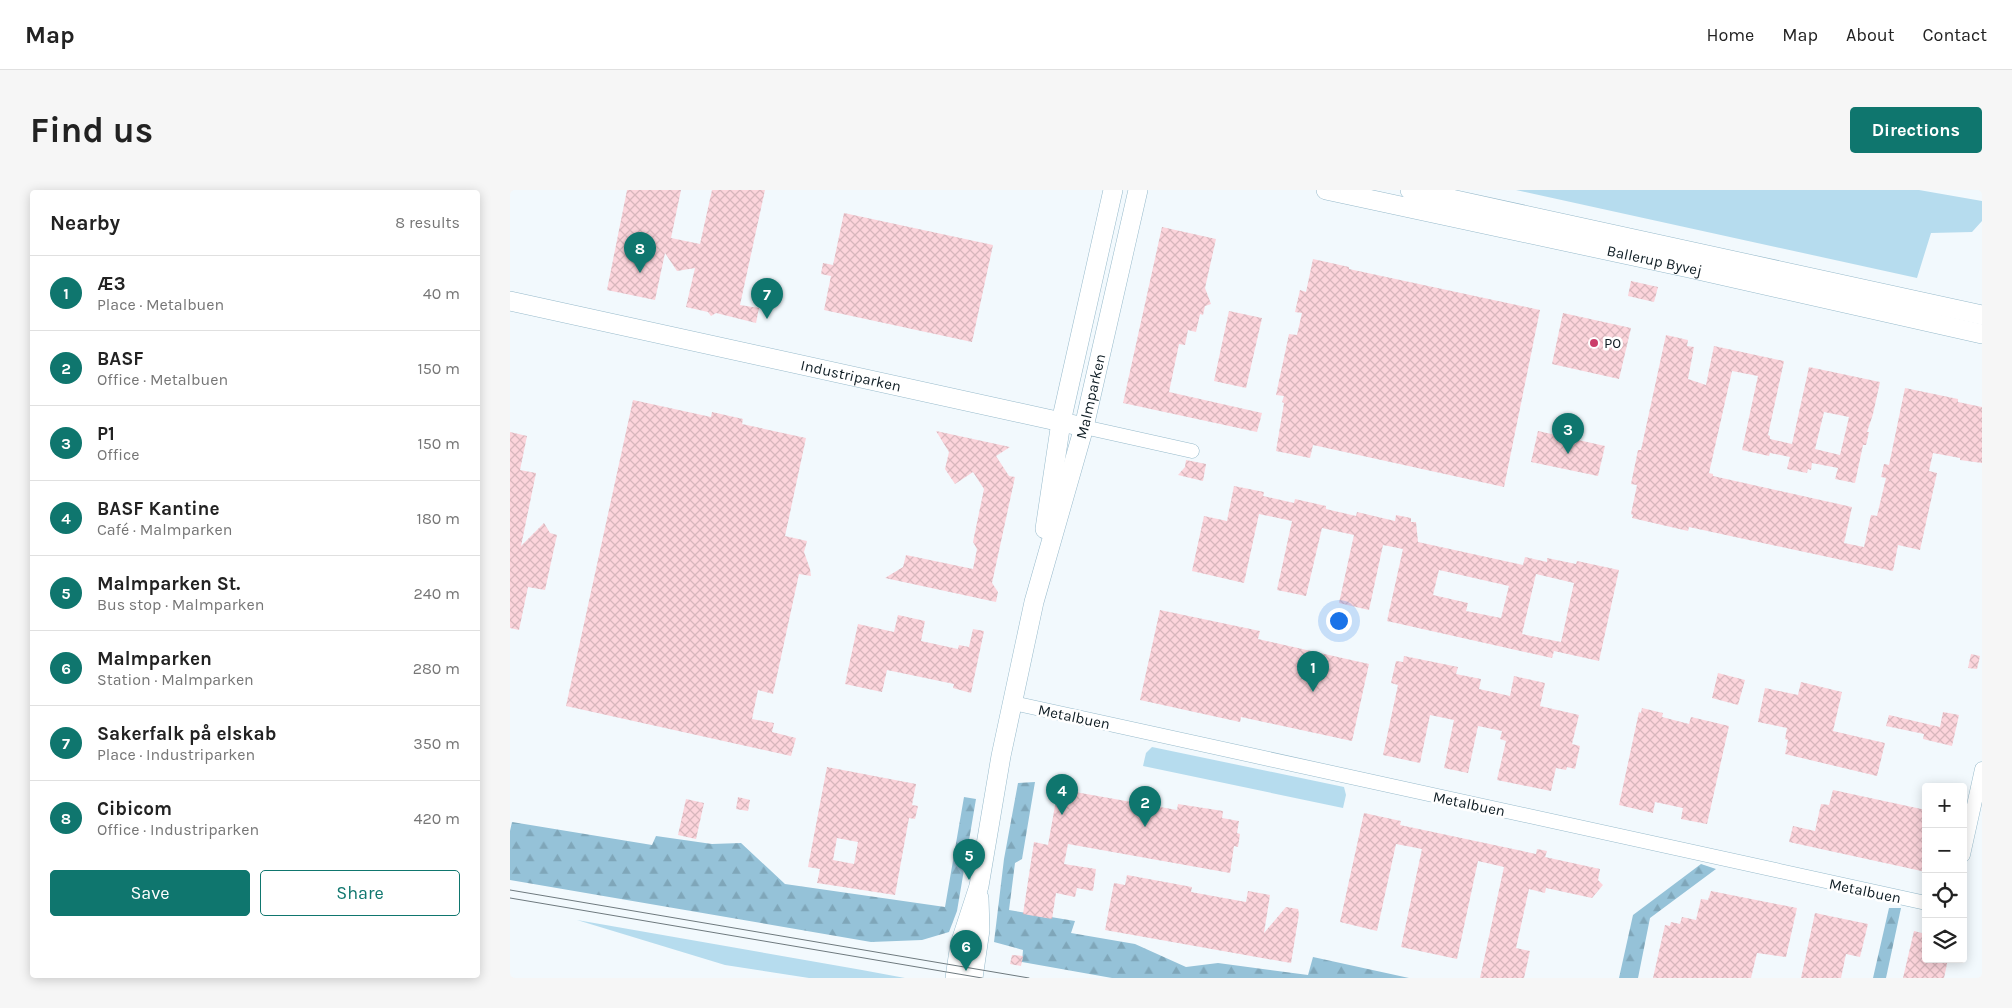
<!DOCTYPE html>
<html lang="en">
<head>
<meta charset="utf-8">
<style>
  :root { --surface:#fff; --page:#f6f6f6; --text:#222; --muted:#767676; --line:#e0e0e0; --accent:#0f766e }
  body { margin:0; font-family:Karla,sans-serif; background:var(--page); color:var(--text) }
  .controls { position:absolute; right:15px; bottom:15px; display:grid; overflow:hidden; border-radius:5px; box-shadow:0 2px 12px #0003 }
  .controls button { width:45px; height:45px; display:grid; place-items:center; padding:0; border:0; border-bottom:1px solid var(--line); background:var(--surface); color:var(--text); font:25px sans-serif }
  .you { position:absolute; left:828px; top:430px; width:18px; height:18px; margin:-12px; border:4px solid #fff; border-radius:50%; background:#1a73e8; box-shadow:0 0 0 8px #1a73e833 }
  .badge { display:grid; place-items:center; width:32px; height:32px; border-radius:50%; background:var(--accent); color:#fff; font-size:16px; font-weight:700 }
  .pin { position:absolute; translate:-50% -41px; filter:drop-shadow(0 1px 2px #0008) }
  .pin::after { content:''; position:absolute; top:26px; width:18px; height:15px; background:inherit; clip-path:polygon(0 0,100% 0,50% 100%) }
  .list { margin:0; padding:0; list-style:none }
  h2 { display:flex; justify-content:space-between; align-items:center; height:65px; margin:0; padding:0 20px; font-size:21px }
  h2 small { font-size:16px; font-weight:400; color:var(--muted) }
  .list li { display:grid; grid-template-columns:32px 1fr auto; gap:15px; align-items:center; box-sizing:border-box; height:75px; padding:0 20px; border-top:1px solid var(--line) }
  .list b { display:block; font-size:19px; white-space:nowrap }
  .list p { margin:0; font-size:16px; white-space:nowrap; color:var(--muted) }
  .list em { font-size:16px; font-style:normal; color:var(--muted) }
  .actions { display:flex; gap:10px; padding:15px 20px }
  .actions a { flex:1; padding:11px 0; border:1px solid var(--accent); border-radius:5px; text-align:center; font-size:18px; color:var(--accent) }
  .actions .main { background:var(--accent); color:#fff }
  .icon { flex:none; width:28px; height:28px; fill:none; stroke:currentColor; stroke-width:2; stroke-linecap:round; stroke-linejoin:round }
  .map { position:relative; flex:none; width:1472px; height:788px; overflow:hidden; border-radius:5px }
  header { display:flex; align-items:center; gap:30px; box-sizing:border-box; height:70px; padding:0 25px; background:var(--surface); border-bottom:1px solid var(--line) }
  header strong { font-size:24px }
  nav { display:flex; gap:28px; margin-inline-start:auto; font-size:18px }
  .intro { display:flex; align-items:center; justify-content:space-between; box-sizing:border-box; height:120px; padding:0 30px }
  h1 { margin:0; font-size:35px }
  .button { padding:12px 22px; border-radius:5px; background:var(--accent); color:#fff; font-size:18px; font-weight:700 }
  main { display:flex; gap:30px; padding:0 30px }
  aside { flex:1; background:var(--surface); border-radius:5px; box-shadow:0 2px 12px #0003 }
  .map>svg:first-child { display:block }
</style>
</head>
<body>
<header>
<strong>Map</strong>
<nav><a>Home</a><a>Map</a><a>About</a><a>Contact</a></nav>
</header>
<div class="intro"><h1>Find us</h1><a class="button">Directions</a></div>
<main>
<aside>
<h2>Nearby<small>8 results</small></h2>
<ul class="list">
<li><span class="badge">1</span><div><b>Æ3</b><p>Place · Metalbuen</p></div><em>40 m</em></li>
<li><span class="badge">2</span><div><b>BASF</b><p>Office · Metalbuen</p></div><em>150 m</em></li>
<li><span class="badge">3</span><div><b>P1</b><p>Office</p></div><em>150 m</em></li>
<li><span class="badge">4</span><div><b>BASF Kantine</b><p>Café · Malmparken</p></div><em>180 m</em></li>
<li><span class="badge">5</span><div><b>Malmparken St.</b><p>Bus stop · Malmparken</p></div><em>240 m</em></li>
<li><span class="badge">6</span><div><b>Malmparken</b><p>Station · Malmparken</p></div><em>280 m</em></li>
<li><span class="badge">7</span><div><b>Sakerfalk på elskab</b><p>Place · Industriparken</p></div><em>350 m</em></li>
<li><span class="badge">8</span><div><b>Cibicom</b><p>Office · Industriparken</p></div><em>420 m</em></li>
</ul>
<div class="actions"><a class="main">Save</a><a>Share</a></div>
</aside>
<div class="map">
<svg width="1472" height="788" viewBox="0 0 1472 788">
  <defs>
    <pattern id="forest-firs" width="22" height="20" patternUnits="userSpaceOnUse" patternTransform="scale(1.25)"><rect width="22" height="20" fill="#95c2d8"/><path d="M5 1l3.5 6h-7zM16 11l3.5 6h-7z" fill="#7fa6b9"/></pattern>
    <pattern id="building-cross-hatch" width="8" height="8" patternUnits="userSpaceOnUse" patternTransform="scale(1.25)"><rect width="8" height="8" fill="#fcd4db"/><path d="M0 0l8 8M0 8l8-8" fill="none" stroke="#d7b6bc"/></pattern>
  </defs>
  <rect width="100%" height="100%" fill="#f2f9fd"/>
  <g fill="#b6dcee">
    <path d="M1006 0H1409L1472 11V31L1462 42 1421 43 1407 88Z"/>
    <path d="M642 557 834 597 836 605 833 618 633 576 636 563Z"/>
    <path d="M67 730 352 780 395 788H299L215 775Z"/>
  </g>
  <g fill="url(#forest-firs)">
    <path d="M525 592 512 669 505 673 499 720 565 731 561 743 625 754 676 777 708 773 798 785 803 767 899 788H602L512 772 513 760 484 752 494 669 508 593Z"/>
    <path d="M454 607 466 609 447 721 439 742 412 750 361 752 0 690V641L2 632 142 655 146 646 202 654 231 653 275 694 435 717Z"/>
    <path d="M1191 674 1206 679 1140 728 1128 788H1109L1123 725Z"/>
    <path d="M1379 718H1391L1376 788H1363Z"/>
  </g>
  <g fill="url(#building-cross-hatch)" fill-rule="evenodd">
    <path d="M117 0H171L161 48 190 54 202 0H255L230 115 249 118 246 133 206 123 201 126 198 122 176 117 185 78 167 81 155 63 145 110 97 100Z"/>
    <path d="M334 23 483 55 462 152 314 120 321 86 311 84 313 73 323 75Z"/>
    <path d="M652 37 706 49 695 98 701 114 695 116 693 125 690 124 686 142 678 140 675 155 669 154 659 202 752 223 747 242 613 213Z"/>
    <path d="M803 69 839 77V79L1030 120 994 297 803 255 800 268 766 261 774 213 772 212 774 206 766 205 779 144 787 145 792 123 785 122 790 100 796 102Z"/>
    <path d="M1121 91 1148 97 1144 112 1118 106Z"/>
    <path d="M719 121 752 128 736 198 704 191Z"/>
    <path d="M1053 123 1121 138 1109 189 1042 174Z"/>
    <path d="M1156 145 1178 150 1177 156 1184 157 1178 189 1196 195 1204 156 1274 171 1258 245 1260 246V249L1282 254 1299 177 1370 192 1363 224 1357 242H1359L1356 255H1353L1345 293 1325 289 1328 278 1302 273 1301 280 1298 279 1297 283 1277 279 1280 267 1260 263 1259 266 1232 260 1248 186 1222 181 1199 283 1203 284V286L1342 317 1334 353 1354 357 1361 325 1367 326 1376 288 1371 287 1374 274 1379 275 1395 198 1448 209V212L1472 217V273L1450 270V268L1423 263 1419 281 1427 283 1410 360 1388 355 1383 381 1179 337 1178 341 1122 328 1123 325 1121 324 1127 295 1121 294 1128 260H1131ZM1314 222 1339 227 1330 265 1305 259Z"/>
    <path d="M123 210 201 227 202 222 233 229 232 234 296 248 275 346 297 351 294 362 300 379 301 386 289 384 263 504 248 500 242 529 264 533 262 542 286 548 281 566 56 516Z"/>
    <path d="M426 241 500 257 486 266 499 286 505 287 482 393 488 402 486 412 375 388 393 377 396 365 463 379 467 359 463 352 474 299 463 282 445 294 435 279 439 262Z"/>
    <path d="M1028 241 1095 256 1088 286 1021 272Z"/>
    <path d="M0 242 17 246 10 280 26 283 11 356 34 333 40 343 47 345 35 400 18 397 9 440 0 438Z"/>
    <path d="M676 270 696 274 693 291 668 285 675 277Z"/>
    <path d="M724 296 754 302 753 306 784 313 785 309 816 316V319L846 326 847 322 885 331 886 325 901 328V332H906L908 352 1013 375 1015 367 1037 372V368L1066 374 1067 371 1109 380 1089 471 1044 461 1042 468 877 431 893 359 873 355 859 420 829 413 844 345 812 338 796 406 767 400 782 331 749 324 734 393 682 381 694 326 717 331ZM929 380 999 396 991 428 956 421 958 413 923 405ZM1026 384 1064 393 1051 452 1012 444Z"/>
    <path d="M650 420 750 441 748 449 859 474 842 551 731 527 730 532 630 510Z"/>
    <path d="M388 425 415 431 411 451 448 459 449 455 459 457 463 439 474 441 461 503 443 498 444 494 377 480 372 502 335 494 348 434 384 442Z"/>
    <path d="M1461 464 1470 466 1467 479 1458 478Z"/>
    <path d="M894 466 948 477 946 484 971 489 969 499 1000 506 1004 486 1035 493 1030 516 1069 525 1062 554 1070 556 1065 579 1057 577 1056 580 1046 578 1041 601 987 590 996 551 990 549 992 541 968 536 958 583 934 578 944 530 920 525 910 573 873 565 888 495 881 493 886 471 893 472Z"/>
    <path d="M1208 483 1235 490 1228 515 1202 508Z"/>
    <path d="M1291 492 1332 502 1323 541 1375 553 1367 586 1275 564 1278 550 1275 549 1277 538 1248 532 1255 498 1288 505Z"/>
    <path d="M1132 518 1153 523 1152 527 1179 534 1181 527 1219 536 1197 634 1171 629 1173 618 1145 612 1143 623 1109 615 1129 522 1131 523Z"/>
    <path d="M1433 522 1449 525 1442 556 1413 549 1414 544 1376 536 1379 525 1430 537Z"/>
    <path d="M317 577 406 594 402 615 408 616 405 629 399 628 385 705 307 693 310 679 298 677ZM327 648 348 652 344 674 323 670Z"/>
    <path d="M548 599 667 620 668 614 713 621 712 628 729 631 727 643 730 644 728 657 724 656 720 683 558 654 554 674 586 679 583 701 567 698 565 707 546 703 542 729 513 724 524 652 538 655Z"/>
    <path d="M1323 600 1416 620 1413 634H1416V682L1279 652 1283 636 1305 641 1311 614 1319 615Z"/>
    <path d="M228 607 240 610 238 621 226 619Z"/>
    <path d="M176 609 194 613 186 649 168 645Z"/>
    <path d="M854 623 891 631 890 635 1026 664 1027 659 1037 661 1035 667 1090 679 1088 690 1093 695 1082 708 1036 698 1035 703 1019 699 1006 758 1020 761 1014 788H970L994 677 968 671 947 769 891 757 912 659 886 654 867 741 830 732Z"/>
    <path d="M617 685 682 697 681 702 736 712 738 701 760 705 754 743 776 717 788 719 789 724 781 773 595 740 604 693 615 695Z"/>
    <path d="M1201 701 1287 718 1276 767 1247 763 1241 788H1143L1155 735 1160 736 1161 732 1170 734 1172 727 1186 730 1191 709 1198 710Z"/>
    <path d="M1305 723 1358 734 1350 767 1336 764 1331 788H1291Z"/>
    <path d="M1404 741 1416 744V769H1438L1434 788H1393Z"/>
    <path d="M502 765 513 766 511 776 500 774Z"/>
  </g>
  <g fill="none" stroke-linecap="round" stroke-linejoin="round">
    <defs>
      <g id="street">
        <path d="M574 237 682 261"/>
        <path d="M503 513 1416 713"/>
        <path d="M1453 665 1472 579"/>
      </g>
      <g id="secondary">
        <path id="s1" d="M816 0 1179 78 1472 144"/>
        <path d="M900 0 1472 125"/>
        <path id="s2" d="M0 111 574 237"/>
        <path d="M535 339 551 232 603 0"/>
        <path id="s3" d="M445 788 450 754 469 696 491 566 524 412 574 237 628 0"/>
        <path d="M463 788 470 740 469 708"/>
      </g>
    </defs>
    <use href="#street" stroke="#97bacb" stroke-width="15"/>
    <use href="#secondary" stroke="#97bacb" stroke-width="20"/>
    <use href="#street" stroke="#fff" stroke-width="14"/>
    <use href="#secondary" stroke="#fff" stroke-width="19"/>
    <g stroke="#6e797e" stroke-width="1">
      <path d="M0 700 519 788"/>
      <path d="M0 708 472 788"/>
    </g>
  </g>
  <circle fill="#cb3d69" stroke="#fff" stroke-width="2" cx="1084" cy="153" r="5"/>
  <g text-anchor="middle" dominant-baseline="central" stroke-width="5" stroke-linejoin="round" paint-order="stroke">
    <g font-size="15" fill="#101e25" stroke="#fff">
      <text stroke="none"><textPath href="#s1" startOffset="336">Ballerup Byvej</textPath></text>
      <text stroke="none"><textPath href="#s2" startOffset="349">Industriparken</textPath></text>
      <text stroke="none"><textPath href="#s3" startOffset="598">Malmparken</textPath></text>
      <text transform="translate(564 527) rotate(12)">Metalbuen</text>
      <text transform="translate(959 614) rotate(12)">Metalbuen</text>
      <text transform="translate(1355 701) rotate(12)">Metalbuen</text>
    </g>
    <g font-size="15" fill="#101e25" stroke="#fff" text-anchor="start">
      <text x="1094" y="153">P0</text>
    </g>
  </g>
</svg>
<div class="controls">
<button>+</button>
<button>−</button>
<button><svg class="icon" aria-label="locate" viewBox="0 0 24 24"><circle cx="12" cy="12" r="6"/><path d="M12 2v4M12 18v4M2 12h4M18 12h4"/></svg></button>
<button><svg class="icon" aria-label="layers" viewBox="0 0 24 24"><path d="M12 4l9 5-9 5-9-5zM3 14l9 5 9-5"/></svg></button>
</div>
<div class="you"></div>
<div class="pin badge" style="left:803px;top:502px">1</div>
<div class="pin badge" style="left:635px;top:637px">2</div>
<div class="pin badge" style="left:1058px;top:264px">3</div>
<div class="pin badge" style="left:552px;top:625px">4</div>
<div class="pin badge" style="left:459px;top:690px">5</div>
<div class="pin badge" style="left:456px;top:781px">6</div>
<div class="pin badge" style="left:257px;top:129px">7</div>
<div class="pin badge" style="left:130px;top:83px">8</div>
</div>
</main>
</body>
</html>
